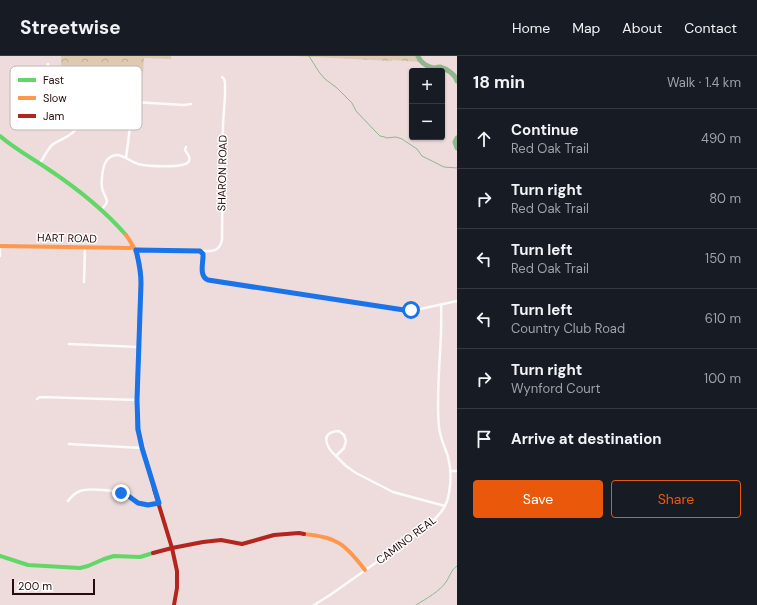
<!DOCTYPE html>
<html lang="en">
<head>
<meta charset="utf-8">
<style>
  :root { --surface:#171b24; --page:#242831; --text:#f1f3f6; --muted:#9ea1a6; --line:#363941; --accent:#ea580c }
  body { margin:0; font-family:"DM Sans",sans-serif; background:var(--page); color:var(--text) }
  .controls { position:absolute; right:12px; top:12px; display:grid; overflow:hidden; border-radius:4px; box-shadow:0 1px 3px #0004 }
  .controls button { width:36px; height:36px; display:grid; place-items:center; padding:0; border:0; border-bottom:1px solid var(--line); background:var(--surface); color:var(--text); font:20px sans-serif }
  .scale { position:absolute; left:12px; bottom:10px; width:83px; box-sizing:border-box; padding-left:4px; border:2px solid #260c0a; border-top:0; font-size:11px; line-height:14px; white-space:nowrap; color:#260c0a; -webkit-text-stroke:3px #fff; paint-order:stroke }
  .stop { position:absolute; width:12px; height:12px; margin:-9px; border:3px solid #1a73e8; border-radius:50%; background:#fff }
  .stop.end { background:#1a73e8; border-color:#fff; box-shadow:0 1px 4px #0008 }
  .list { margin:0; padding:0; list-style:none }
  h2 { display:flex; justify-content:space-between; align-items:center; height:52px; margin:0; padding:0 16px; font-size:17px }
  h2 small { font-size:13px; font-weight:400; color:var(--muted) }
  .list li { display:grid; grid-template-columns:26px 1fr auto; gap:12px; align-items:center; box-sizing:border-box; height:60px; padding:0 16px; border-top:1px solid var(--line) }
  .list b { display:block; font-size:15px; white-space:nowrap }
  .list p { margin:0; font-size:13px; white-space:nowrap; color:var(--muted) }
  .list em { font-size:13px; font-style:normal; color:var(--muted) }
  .actions { display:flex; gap:8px; padding:12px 16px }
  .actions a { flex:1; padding:9px 0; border:1px solid var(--accent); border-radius:4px; text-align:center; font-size:14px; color:var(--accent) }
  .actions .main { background:var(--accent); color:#fff }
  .icon { flex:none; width:22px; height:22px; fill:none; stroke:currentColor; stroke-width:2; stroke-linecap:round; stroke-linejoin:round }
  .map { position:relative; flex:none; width:457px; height:549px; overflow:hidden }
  header { display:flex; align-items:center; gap:24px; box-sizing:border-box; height:56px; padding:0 20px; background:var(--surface); border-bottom:1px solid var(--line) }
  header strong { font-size:19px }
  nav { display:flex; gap:22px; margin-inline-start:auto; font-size:14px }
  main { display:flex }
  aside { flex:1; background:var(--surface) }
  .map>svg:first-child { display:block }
</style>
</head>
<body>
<header>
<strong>Streetwise</strong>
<nav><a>Home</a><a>Map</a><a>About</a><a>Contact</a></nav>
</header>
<main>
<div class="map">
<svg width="457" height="549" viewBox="0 0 457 549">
  <defs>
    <pattern id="forest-crowns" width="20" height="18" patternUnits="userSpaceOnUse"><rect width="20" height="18" fill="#ddcab1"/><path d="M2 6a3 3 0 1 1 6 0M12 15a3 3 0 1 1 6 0" fill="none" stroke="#beac97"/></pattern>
  </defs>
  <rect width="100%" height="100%" fill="#eddcdb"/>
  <g fill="url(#forest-crowns)">
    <path d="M61 0H171V3L144 2 143 17 61 13Z"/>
    <path d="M294 0H417L418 4 421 6 392 4V5Z"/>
  </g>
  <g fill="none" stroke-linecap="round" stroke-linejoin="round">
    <g stroke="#90b68d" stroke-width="1">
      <path d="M309 0 319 16 325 23 337 32 352 47 356 55 376 76 380 80 385 81 386 82 396 81 402 83 417 93 422 100 444 111 457 112"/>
      <path d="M416 549C427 542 439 536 446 526 450 520 451 514 457 510"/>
    </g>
    <g stroke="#90b68d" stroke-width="5">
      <path d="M418 0C420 6 426 10 433 12 435 12 437 11 440 11 447 13 455 18 457 25"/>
      <path d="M457 82 455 86 457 92"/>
    </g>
    <g stroke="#fcfafa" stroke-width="2.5">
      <path d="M126 102 133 48 134 46 184 49 191 48"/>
      <path d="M40 107C44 101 47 94 52 89 62 81 82 79 76 61 74 56 70 53 66 49 57 38 43 24 48 8"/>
      <path d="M101 154 106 148 107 145C106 140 102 136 102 131 101 128 102 124 102 121 103 111 105 99 118 99 125 100 131 106 138 108 146 110 186 113 189 105 191 101 187 97 185 94L186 91"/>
      <path d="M136 195H200L203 198V200C203 208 199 220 208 224L406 254H416L457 245"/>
      <path d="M200 195C211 195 219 197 222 184L223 68 225 40V26L224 23 222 21"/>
      <path d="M0 200V190"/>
      <path d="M84 226 85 192"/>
      <path d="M69 288 139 291"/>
      <path d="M37 343 40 341 137 344"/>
      <path d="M339 375 344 379 346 385 344 392 336 400C326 391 319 376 339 375Z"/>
      <path d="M69 388 142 392"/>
      <path d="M336 400 346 410 356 417 393 436 445 450"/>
      <path d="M450 415H457"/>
      <path d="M68 445C71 441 75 437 80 435 89 432 118 434 127 439 131 441 134 446 140 448 146 449 152 448 159 447"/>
      <path d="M314 549 330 539 428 470C438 460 447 452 449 437 451 426 451 412 448 401 445 391 440 382 439 371 435 331 443 289 441 249"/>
    </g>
    <g stroke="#63d668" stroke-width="4">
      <path d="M0 80C15 93 32 102 48 113 75 131 105 155 126 179"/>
      <path d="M0 500 28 509 80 512 88 510 104 503 114 500 140 501 153 497"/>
    </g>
    <g stroke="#ff974d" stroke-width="4">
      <path d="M126 179C135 191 140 204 141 219L137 344V373L154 433"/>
      <path d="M0 190 130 192 133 190"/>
      <path d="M304 478C337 481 345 488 365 514"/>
    </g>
    <g stroke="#b3261e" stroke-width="4">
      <path d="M154 433 172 492 177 515V532L174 549"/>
      <path d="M153 497 172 492 203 486 221 484 242 488 274 479 299 477 304 478"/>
    </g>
  </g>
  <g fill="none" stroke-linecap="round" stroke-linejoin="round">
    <path stroke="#1a73e8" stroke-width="5" d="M121 437 127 439 138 447 148 449 159 447 142 392 138 373 137 344 141 227C141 216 139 206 136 194L200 195 203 198V200C203 208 199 220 208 224L404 254H411"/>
  </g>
  <g text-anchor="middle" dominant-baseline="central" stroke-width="3" stroke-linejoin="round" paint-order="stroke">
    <g font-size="11" fill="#260c0a" stroke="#fff">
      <text transform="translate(222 117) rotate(-89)">SHARON ROAD</text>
      <text transform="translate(67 182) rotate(1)">HART ROAD</text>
      <text transform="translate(406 484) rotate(-37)">CAMINO REAL</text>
    </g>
  </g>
  <rect x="10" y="10" width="132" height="64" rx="6" fill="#fff" stroke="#beb6b6" stroke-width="1"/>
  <rect x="18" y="22" width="18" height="4" fill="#63d668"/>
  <rect x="18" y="40" width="18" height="4" fill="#ff974d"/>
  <rect x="18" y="58" width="18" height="4" fill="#b3261e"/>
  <g font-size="11" fill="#260c0a">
    <text x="43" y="28">Fast</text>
    <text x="43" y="46">Slow</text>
    <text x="43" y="64">Jam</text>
  </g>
</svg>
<div class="controls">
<button>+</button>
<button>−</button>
</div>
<div class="scale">200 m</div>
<div class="stop" style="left:411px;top:254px"></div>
<div class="stop end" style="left:121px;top:437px"></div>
</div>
<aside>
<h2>18 min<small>Walk · 1.4 km</small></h2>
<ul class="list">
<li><svg class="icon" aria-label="ahead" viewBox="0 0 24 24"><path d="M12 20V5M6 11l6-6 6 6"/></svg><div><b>Continue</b><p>Red Oak Trail</p></div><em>490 m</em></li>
<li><svg class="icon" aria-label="right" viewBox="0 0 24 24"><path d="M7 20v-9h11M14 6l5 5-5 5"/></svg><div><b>Turn right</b><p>Red Oak Trail</p></div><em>80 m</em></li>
<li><svg class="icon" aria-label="left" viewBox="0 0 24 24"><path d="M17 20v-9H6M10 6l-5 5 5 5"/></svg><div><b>Turn left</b><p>Red Oak Trail</p></div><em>150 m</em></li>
<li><svg class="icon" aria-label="left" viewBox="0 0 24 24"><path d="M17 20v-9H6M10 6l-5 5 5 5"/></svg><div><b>Turn left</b><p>Country Club Road</p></div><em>610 m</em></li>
<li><svg class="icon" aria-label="right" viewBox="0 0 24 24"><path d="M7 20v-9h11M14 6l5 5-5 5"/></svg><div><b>Turn right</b><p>Wynford Court</p></div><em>100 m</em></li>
<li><svg class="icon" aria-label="arrive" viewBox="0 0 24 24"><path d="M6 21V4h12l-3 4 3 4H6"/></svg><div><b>Arrive at destination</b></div></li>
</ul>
<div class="actions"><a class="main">Save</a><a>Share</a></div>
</aside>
</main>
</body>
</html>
